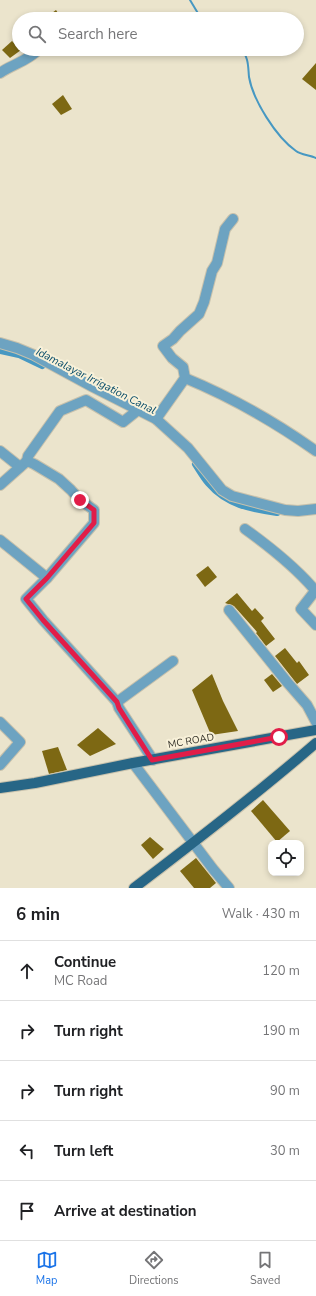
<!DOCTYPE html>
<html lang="en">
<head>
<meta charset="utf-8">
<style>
  :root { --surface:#fff; --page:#f6f6f6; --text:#202124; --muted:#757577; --line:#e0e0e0; --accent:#1a73e8 }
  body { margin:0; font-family:"Nunito Sans",sans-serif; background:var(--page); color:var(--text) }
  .controls { position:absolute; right:12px; bottom:12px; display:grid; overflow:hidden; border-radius:8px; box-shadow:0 2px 6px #0003 }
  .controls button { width:36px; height:36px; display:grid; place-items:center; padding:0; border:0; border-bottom:1px solid var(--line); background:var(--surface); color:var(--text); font:20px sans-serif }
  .stop { position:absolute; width:12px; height:12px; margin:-9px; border:3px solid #e11d48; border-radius:50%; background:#fff }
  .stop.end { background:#e11d48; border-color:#fff; box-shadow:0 1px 4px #0008 }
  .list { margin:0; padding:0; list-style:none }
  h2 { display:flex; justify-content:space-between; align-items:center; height:52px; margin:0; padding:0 16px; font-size:17px }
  h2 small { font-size:13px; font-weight:400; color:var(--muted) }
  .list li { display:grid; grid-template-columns:26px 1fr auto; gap:12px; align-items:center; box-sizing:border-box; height:60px; padding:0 16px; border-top:1px solid var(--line) }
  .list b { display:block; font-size:15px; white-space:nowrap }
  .list p { margin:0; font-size:13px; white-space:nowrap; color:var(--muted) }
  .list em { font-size:13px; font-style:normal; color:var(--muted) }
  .icon { flex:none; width:22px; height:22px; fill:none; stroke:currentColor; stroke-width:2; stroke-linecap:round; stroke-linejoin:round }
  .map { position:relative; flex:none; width:316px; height:888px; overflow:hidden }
  .search { position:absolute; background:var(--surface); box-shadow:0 2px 6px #0003; left:12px; right:12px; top:12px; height:44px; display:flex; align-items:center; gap:10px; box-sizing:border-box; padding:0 14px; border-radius:22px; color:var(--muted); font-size:15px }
  .sheet { height:352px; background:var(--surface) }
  nav { display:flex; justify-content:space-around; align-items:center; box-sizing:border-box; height:56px; border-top:1px solid var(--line); background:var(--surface); font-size:11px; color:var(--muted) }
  nav a { display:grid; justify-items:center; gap:2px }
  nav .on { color:var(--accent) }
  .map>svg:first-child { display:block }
</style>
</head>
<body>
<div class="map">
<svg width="316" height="888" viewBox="0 0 316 888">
  <rect width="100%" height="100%" fill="#ebe4cc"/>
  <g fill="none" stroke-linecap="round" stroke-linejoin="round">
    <g stroke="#4798c2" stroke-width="2">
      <path d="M190 0 199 15 204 19"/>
      <path d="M240 49C249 56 248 67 249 77 253 100 276 137 296 151 301 155 310 155 316 158"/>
    </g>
    <g stroke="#4798c2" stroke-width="8">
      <path d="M0 350 19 354 42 365"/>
      <path d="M196 464C200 470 204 477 209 483 227 504 250 508 277 512"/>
    </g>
  </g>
  <g fill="#7d6813">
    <path d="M56 10 62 19H44Z"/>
    <path d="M12 41 21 50 10 58 2 50Z"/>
    <path d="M316 63V90L302 79Z"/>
    <path d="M63 95 72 109 61 115 52 104Z"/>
    <path d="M208 566 217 577 205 587 196 575Z"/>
    <path d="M237 593 252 611 255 608 264 618 261 621 275 639 266 646 256 633 257 632 234 606 225 603Z"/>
    <path d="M285 648 297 663 299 661 309 675 297 684 275 656Z"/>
    <path d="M212 674 223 701 238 731 211 735 192 690Z"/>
    <path d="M272 674 282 686 273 692 264 680Z"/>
    <path d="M98 728 116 744 90 756 77 745Z"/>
    <path d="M58 747 67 770 49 774 42 751Z"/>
    <path d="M263 800 290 831 277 842 251 811Z"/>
    <path d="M150 837 164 849 153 859 141 845Z"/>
    <path d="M196 858 216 883 210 888H194L180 871Z"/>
  </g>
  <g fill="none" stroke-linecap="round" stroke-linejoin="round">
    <defs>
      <g id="minor">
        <path d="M0 73C13 64 28 61 39 49"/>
        <path d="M0 343 17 348 34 355 93 387 156 419 188 448 222 490 232 496 285 510 298 511 316 509"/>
        <path d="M185 378C231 397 275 422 316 451"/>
        <path d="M156 419 185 378 183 367 172 358 163 346 173 339 180 331 199 314 204 302 212 271 217 263 225 229 233 219"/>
        <path d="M0 451 20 467"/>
        <path d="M0 485 27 461"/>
        <path d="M245 529C270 547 294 566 314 589L315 591 301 609 316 625"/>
        <path d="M0 540 47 578 94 523V510L80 500 71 490 59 479 34 464 27 461 28 456 60 411 86 400 123 422 138 410"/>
        <path d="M47 578 26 599 43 620 117 702 119 708 153 760"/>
        <path d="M229 610 287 682 307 705 316 722"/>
        <path d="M117 702 173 661"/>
        <path d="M0 722 20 742 0 765"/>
        <path d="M133 763 213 869 229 888"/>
      </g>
      <g id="major">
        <path d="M0 788 35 783 133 763 316 730"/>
        <path d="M134 888C196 841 257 794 316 743"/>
      </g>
    </defs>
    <use href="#minor" stroke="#c7c1ac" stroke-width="12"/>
    <use href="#major" stroke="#c7c1ac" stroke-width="12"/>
    <use href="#minor" stroke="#6da3c1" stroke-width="10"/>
    <use href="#major" stroke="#276686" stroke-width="10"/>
  </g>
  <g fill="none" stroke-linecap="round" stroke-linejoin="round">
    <path stroke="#e11d48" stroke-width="5" d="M80 500 94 510V523L47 578 26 599 43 620 117 702 119 708 152 760 279 737"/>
  </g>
  <g text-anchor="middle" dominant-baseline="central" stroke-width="4" stroke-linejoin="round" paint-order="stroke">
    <g font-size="10" fill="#39362d" stroke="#f8f1d9">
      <text transform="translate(191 741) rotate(-10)">MC ROAD</text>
    </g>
    <g font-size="11" font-style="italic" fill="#084c69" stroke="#f8f1d9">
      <text transform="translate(96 381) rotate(27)">Idamalayar Irrigation Canal</text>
    </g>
  </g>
</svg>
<div class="controls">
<button><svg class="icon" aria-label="locate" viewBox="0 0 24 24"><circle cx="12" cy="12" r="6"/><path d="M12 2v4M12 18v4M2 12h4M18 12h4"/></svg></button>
</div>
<div class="stop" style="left:279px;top:737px"></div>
<div class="stop end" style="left:80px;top:500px"></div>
<div class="search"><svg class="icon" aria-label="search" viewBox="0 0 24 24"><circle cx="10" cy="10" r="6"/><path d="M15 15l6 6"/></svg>Search here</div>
</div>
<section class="sheet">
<h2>6 min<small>Walk · 430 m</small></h2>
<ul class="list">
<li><svg class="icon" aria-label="ahead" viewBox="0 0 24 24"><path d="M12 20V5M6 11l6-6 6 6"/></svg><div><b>Continue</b><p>MC Road</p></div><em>120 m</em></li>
<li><svg class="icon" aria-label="right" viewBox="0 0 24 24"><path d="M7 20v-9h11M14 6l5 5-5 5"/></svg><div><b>Turn right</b></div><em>190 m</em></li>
<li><svg class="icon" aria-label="right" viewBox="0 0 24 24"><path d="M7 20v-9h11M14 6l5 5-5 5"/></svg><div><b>Turn right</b></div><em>90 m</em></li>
<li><svg class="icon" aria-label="left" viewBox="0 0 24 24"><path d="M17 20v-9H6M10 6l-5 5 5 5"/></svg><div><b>Turn left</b></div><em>30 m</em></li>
<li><svg class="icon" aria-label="arrive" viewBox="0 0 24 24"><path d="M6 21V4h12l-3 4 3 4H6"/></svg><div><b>Arrive at destination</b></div></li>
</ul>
</section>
<nav>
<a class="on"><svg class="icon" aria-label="map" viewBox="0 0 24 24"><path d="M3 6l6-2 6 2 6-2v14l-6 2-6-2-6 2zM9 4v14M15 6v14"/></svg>Map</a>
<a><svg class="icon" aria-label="directions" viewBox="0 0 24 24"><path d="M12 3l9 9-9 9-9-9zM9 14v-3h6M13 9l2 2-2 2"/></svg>Directions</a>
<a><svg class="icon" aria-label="saved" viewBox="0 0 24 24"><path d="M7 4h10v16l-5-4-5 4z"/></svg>Saved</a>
</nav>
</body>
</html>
